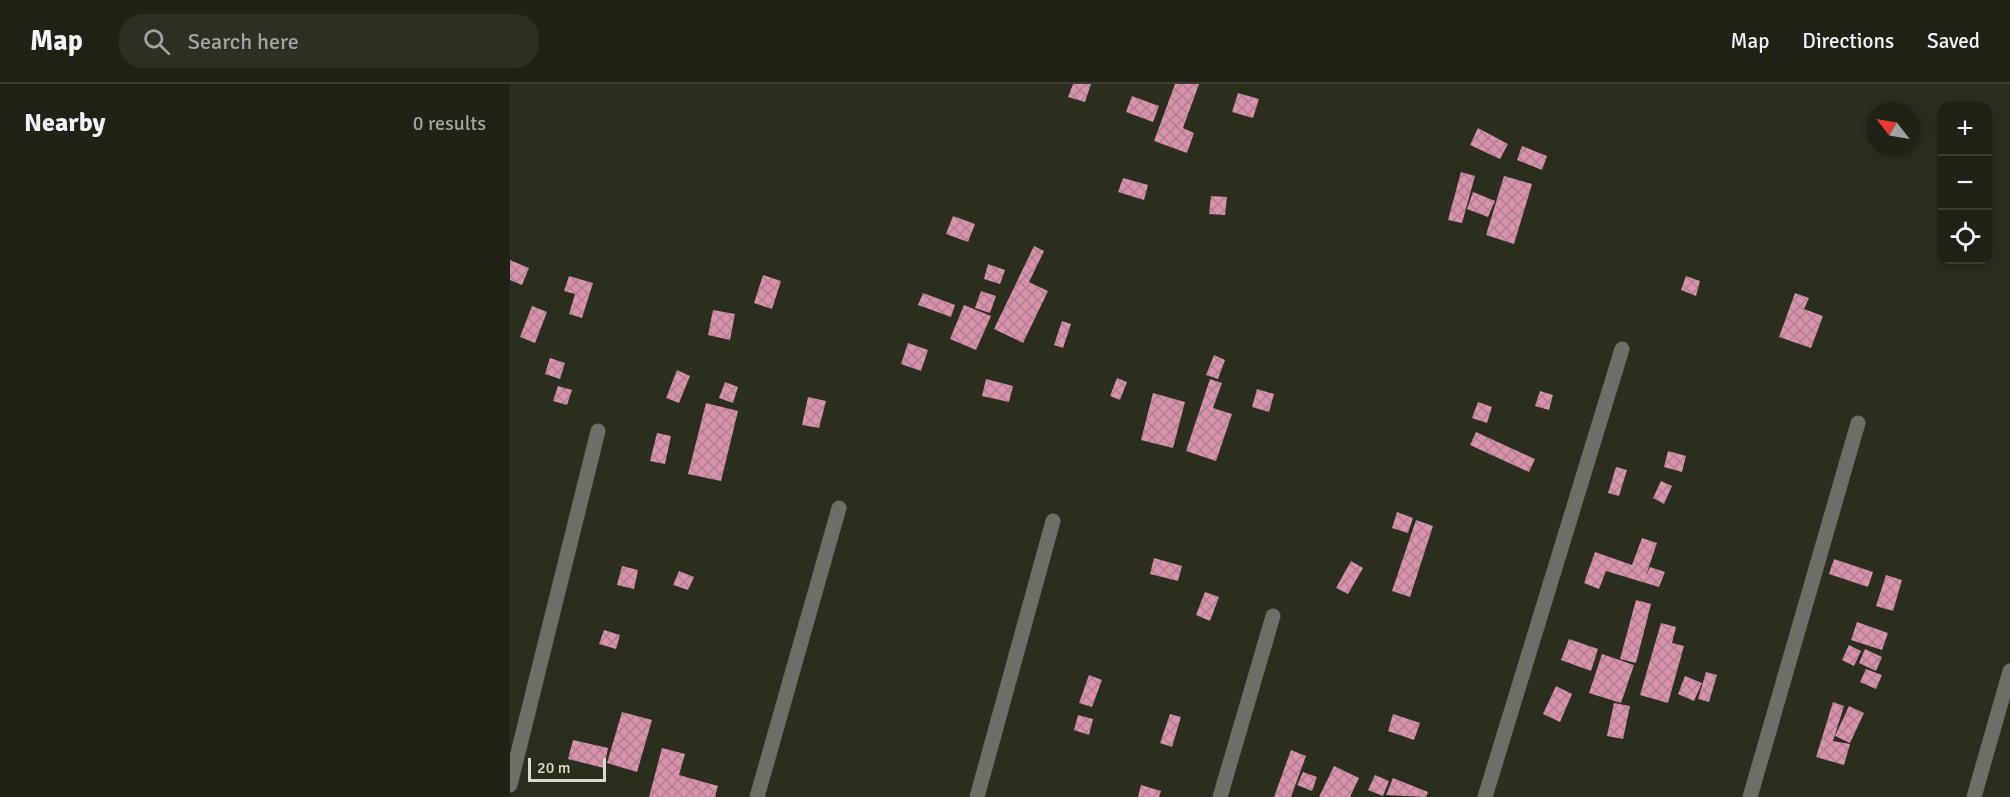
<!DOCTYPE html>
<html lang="en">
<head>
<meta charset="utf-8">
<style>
  :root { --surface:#202216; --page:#2d2f23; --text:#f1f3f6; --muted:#a2a4a1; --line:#3d3f35 }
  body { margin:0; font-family:Signika,sans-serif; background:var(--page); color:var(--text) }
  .controls { position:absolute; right:18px; top:18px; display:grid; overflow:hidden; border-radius:12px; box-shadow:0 3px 9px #0003 }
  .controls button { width:54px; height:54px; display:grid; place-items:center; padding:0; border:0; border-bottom:2px solid var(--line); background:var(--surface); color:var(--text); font:30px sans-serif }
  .compass { position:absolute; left:1356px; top:18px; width:54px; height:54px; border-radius:50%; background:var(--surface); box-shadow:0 3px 9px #0003; rotate:301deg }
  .scale { position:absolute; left:18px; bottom:15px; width:78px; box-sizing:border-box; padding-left:6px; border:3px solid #dadcd1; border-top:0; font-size:16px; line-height:21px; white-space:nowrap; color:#dadcd1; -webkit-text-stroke:4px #2b2e1d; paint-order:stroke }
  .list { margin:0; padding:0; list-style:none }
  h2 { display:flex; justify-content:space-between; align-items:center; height:78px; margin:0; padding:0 24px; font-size:26px }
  h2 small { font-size:20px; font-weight:400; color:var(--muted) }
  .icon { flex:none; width:33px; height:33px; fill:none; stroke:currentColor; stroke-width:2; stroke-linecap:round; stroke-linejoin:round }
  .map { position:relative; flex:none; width:1500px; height:713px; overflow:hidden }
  header { display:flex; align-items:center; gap:36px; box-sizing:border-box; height:84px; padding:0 30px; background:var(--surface); border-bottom:2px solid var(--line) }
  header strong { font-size:28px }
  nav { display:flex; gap:33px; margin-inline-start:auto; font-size:21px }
  .search { width:420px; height:54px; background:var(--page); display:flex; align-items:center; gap:15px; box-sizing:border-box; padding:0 21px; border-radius:24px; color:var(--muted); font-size:22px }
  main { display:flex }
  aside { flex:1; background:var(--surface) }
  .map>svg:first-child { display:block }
</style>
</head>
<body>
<header>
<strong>Map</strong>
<div class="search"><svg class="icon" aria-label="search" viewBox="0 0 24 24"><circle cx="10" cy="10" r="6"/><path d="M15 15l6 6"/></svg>Search here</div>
<nav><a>Map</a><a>Directions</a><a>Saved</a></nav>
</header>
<main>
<aside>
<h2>Nearby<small>0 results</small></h2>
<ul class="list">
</ul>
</aside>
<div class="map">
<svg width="1500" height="713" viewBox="0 0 1500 713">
  <defs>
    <pattern id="building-cross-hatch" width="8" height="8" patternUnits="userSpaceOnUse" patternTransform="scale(1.5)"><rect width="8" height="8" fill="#d892ac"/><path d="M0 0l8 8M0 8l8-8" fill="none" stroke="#b27e91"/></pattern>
  </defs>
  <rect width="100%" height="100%" fill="#2b2e1d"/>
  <g fill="url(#building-cross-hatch)">
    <path d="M563 0H581L575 18 558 13Z"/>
    <path d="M665 0H689L673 44 684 49 677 69 644 57Z"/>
    <path d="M728 9 749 15 743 34 722 28Z"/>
    <path d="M622 12 649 22 643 38 616 28Z"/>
    <path d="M968 44 998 60 990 75 960 61Z"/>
    <path d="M1012 62 1037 72 1032 86 1007 76Z"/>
    <path d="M951 88 965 92 952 139 938 136Z"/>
    <path d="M994 92 1022 100 1004 160 976 151Z"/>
    <path d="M613 94 638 101 634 116 608 108Z"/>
    <path d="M963 108 985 117 978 133 957 125Z"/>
    <path d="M701 112 717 113 715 131 699 130Z"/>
    <path d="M443 132 465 140 458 158 436 150Z"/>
    <path d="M524 162 534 167 519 198 538 207 513 259 484 245Z"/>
    <path d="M0 176 19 184 12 201 0 196Z"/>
    <path d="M478 180 495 186 490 200 474 195Z"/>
    <path d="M253 191 271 197 262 225 244 219Z"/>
    <path d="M59 192 83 199 72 234 59 230 65 210 54 207Z"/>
    <path d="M1176 192 1190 197 1186 212 1171 206Z"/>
    <path d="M471 207 486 212 480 229 465 224Z"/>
    <path d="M413 209 445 221 441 233 408 221Z"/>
    <path d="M1285 209 1299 214 1294 225 1313 232 1301 264 1269 253Z"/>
    <path d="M454 221 481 232 466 266 440 255Z"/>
    <path d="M22 222 37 228 25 259 10 253Z"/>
    <path d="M203 226 225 230 220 256 198 251Z"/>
    <path d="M552 237 561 240 553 264 544 261Z"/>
    <path d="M398 259 418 266 411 287 391 280Z"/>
    <path d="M704 271 715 276 708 295 696 291Z"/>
    <path d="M40 274 55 279 50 295 35 290Z"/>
    <path d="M167 286 180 292 169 319 156 314Z"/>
    <path d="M607 294 617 298 610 316 600 312Z"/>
    <path d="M476 295 503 302 499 318 472 312Z"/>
    <path d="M700 295 712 299 703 324 722 330 706 377 676 367Z"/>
    <path d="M215 298 228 303 223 319 209 314Z"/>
    <path d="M48 302 62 306 57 321 43 317Z"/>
    <path d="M747 305 764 310 759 328 742 323Z"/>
    <path d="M1030 307 1043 311 1039 326 1025 322Z"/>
    <path d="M643 309 675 318 663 364 631 356Z"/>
    <path d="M298 313 316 317 309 344 292 341Z"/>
    <path d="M968 318 982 323 977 339 962 334Z"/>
    <path d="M196 319 228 327 211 397 178 390Z"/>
    <path d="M966 348 1025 375 1019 388 960 361Z"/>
    <path d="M147 349 161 352 155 380 140 377Z"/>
    <path d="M1158 367 1176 372 1172 388 1154 383Z"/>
    <path d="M1106 383 1117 386 1109 412 1098 409Z"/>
    <path d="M1151 397 1162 402 1154 420 1143 414Z"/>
    <path d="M887 428 903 434 898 449 882 444Z"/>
    <path d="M906 436 923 442 900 513 882 507Z"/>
    <path d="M1132 454 1147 459 1136 491 1140 483 1155 488 1149 503 1096 487 1089 505 1074 499 1085 468 1122 481Z"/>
    <path d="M644 474 672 482 668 497 640 490Z"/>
    <path d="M1324 475 1363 488 1358 503 1319 490Z"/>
    <path d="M841 477 853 484 838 510 826 504Z"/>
    <path d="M112 482 128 486 124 505 107 501Z"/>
    <path d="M169 487 184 493 178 506 163 501Z"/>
    <path d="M1376 491 1392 496 1383 527 1366 522Z"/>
    <path d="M695 508 709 513 700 537 686 531Z"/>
    <path d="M1126 516 1141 520 1126 579 1110 575Z"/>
    <path d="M1347 538 1378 549 1372 566 1341 556Z"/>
    <path d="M1151 539 1166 543 1162 559 1174 562 1158 619 1130 611Z"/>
    <path d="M94 546 110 551 106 565 89 560Z"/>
    <path d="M1059 555 1088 565 1081 587 1051 576Z"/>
    <path d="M1339 561 1351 567 1344 582 1332 576Z"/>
    <path d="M1355 565 1372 573 1366 587 1349 579Z"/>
    <path d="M1092 570 1124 581 1111 619 1079 609Z"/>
    <path d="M1356 585 1372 591 1366 605 1350 598Z"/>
    <path d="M1196 588 1207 591 1199 618 1188 615Z"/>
    <path d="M579 591 592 596 582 623 569 619Z"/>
    <path d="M1175 592 1192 599 1184 617 1168 610Z"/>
    <path d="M1046 602 1062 610 1050 638 1033 630Z"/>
    <path d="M1323 618 1334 622 1323 657 1340 660 1334 681 1306 673Z"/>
    <path d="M1104 619 1120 622 1113 655 1097 652Z"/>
    <path d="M1339 622 1354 629 1340 659 1325 652Z"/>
    <path d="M112 628 142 636 127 688 97 679Z"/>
    <path d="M660 630 671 633 662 663 650 659Z"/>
    <path d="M883 630 910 639 904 656 878 647Z"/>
    <path d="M568 631 583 635 579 651 564 646Z"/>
    <path d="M63 656 98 664 94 684 58 675Z"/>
    <path d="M152 664 175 670 169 691 208 702 205 713H139Z"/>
    <path d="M781 666 796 672 781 713H764Z"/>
    <path d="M824 682 849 694 840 713H809Z"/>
    <path d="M793 688 807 693 802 707 787 701Z"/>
    <path d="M865 691 879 697 873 712 858 706Z"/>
    <path d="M883 694 918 708 916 713 876 711Z"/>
    <path d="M631 701 651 707 649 713H628Z"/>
  </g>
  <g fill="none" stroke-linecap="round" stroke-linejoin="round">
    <g stroke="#6d6e66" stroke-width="15">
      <path d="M0 701 88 347"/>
      <path d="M247 713 329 424"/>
      <path d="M467 713 543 437"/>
      <path d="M710 713 763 532"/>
      <path d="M975 713 1112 265"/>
      <path d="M1240 713 1348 339"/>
      <path d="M1464 713 1500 587"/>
    </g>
  </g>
</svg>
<div class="controls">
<button>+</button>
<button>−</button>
<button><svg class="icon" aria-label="locate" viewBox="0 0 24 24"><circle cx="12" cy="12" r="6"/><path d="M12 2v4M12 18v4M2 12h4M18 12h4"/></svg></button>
</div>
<svg class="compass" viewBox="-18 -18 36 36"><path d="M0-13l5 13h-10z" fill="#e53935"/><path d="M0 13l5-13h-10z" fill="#a2a4a1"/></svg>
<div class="scale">20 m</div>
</div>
</main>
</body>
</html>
